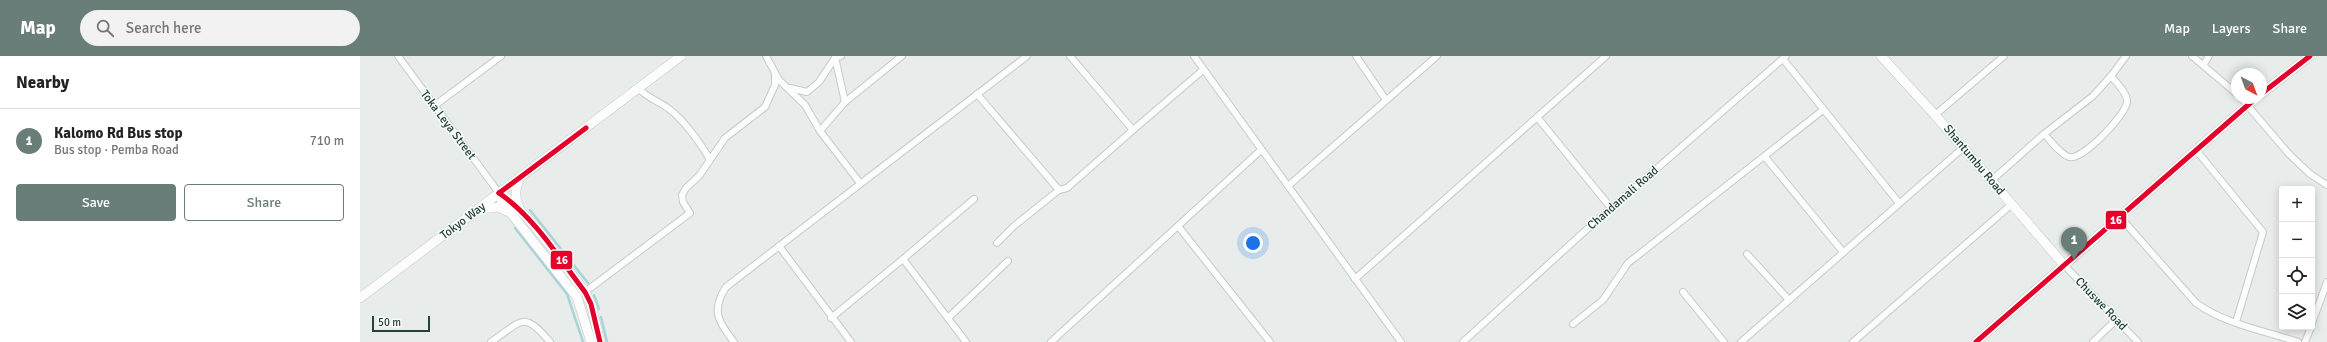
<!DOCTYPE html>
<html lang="en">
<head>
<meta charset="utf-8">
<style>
  :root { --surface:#fff; --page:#f2f2f2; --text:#222; --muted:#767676; --line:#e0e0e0; --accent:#697e78 }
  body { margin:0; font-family:Signika,sans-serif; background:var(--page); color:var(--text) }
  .controls { position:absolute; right:12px; bottom:12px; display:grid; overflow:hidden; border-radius:4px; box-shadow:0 2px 10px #0003 }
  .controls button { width:36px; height:36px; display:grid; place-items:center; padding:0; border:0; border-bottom:1px solid var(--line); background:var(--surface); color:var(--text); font:20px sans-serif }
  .compass { position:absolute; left:1871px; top:12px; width:36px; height:36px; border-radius:50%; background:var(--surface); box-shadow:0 2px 10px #0003; rotate:139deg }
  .scale { position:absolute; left:12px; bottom:10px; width:58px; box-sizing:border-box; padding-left:4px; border:2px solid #24423a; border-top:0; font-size:11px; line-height:14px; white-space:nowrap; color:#24423a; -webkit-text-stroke:3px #f7fbf9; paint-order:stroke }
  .you { position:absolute; left:893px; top:187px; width:14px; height:14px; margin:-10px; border:3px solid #fff; border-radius:50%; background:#1a73e8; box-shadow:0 0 0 6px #1a73e833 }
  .badge { display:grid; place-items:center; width:26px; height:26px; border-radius:50%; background:var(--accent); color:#fff; font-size:13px; font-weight:700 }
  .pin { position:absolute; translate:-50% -33px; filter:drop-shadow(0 1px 2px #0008) }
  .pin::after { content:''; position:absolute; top:21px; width:14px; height:12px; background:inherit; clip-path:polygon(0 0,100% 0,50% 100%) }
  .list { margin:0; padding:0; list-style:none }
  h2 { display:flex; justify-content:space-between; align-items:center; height:52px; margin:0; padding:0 16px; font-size:17px }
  h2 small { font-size:13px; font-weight:400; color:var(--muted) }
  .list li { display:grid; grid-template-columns:26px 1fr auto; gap:12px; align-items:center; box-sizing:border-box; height:64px; padding:0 16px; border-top:1px solid var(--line) }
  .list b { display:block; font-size:15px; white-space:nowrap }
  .list p { margin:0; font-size:13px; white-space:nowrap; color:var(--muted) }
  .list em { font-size:13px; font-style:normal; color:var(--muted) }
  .actions { display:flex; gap:8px; padding:12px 16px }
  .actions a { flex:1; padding:9px 0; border:1px solid var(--accent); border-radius:4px; text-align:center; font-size:14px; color:var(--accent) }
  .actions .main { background:var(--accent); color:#fff }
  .icon { flex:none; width:22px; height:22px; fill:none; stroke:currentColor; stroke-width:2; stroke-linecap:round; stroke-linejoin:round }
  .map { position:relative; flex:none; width:1967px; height:286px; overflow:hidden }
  header { display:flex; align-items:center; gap:24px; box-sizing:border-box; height:56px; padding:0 20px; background:var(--accent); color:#fff }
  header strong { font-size:19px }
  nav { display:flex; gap:22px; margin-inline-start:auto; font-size:14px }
  .search { width:280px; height:36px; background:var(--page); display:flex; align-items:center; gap:10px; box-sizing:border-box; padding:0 14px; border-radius:22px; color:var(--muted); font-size:15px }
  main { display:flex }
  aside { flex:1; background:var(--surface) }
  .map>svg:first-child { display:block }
</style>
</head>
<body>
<header>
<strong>Map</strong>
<div class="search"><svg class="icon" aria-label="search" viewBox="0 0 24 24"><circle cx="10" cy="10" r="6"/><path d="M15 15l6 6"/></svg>Search here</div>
<nav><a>Map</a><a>Layers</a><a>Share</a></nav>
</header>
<main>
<aside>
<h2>Nearby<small></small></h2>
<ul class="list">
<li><span class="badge">1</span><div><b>Kalomo Rd Bus stop</b><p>Bus stop · Pemba Road</p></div><em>710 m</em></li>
</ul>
<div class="actions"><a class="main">Save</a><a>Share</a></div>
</aside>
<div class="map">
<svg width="1967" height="286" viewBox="0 0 1967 286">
  <rect width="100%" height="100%" fill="#e8edeb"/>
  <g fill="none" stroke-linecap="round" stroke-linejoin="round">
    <g stroke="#a9d4db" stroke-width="2.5">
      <path d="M170 154 228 227"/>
      <path d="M155 172 207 238 223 286"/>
      <path d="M234 239 239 253"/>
      <path d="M241 261 247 286"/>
    </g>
    <defs>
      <g id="street">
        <path d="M38 0 139 137"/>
        <path d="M406 0 419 24 445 49 460 75 500 127"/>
        <path d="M710 0 773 74 843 14"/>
        <path d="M834 0 1041 286"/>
        <path d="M996 0 1026 44"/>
        <path d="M1832 0 1877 38"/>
        <path d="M475 1 485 46"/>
        <path d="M1423 3 1539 147"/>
        <path d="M1844 8 1849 0"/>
        <path d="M278 32C287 42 299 45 309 53 323 63 342 89 350 104"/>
        <path d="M430 32 447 36 459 26 475 2 481 0"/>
        <path d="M617 38 699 134 707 132 773 74"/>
        <path d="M1881 42 1929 98 1950 118 1967 129"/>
        <path d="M74 50 141 0"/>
        <path d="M1575 59 1644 0"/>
        <path d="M1177 61 1251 152"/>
        <path d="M460 75 485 46 542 0"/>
        <path d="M1684 78C1691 85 1700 98 1709 101 1722 105 1766 59 1767 46 1768 38 1756 26 1751 20"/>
        <path d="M1836 94 1903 176 1876 266"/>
        <path d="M1405 101 1483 196"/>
        <path d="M1632 124 1684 78 1733 40 1751 20 1766 0"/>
        <path d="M928 130 1077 0"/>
        <path d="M1760 161 1836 247C1865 268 1905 275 1938 286"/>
        <path d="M818 170 910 286"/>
        <path d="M637 187 654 170 699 134"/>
        <path d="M419 190 491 286"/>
        <path d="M1387 198 1429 244"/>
        <path d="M543 203 614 143"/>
        <path d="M1704 209 1778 286"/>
        <path d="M995 223 1246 0"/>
        <path d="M225 236 330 157 323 146 322 139 326 132 339 120 365 82 405 51 415 29V18"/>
        <path d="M1323 236 1364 286"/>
        <path d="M471 262 543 203 606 286"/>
        <path d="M588 262 648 205"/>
        <path d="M1952 267 1967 226"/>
        <path d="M1213 268 1243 244 1268 207 1463 54"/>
        <path d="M131 286C161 266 163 253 190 286"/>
        <path d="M374 286C358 266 351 254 366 231L667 0"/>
        <path d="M691 286 901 94"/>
        <path d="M1103 286 1225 175 1426 0"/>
        <path d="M1381 286 1604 91"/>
        <path d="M1493 286 1652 148"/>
        <path d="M1733 286 1756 264"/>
        <path d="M1945 286 1951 271"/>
      </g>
      <g id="secondary">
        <path d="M1521 0 1575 59 1704 209"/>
        <path d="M1901 38 1950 0"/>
        <path d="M139 137C166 152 204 209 225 236L231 248 240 286"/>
        <path d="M139 137 142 146 217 241 231 286"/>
        <path d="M159 152C154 141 155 132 160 121"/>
        <path d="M121 153 138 151 149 156"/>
        <path d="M0 242 321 0"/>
        <path d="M1616 286 1896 42"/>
      </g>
    </defs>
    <use href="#street" stroke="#c5cac8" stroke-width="8"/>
    <use href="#secondary" stroke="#c3cbc8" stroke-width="10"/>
    <use href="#street" stroke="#fcfcfc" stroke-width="6"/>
    <use href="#secondary" stroke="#fcfcfc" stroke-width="9"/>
    <defs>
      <g id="bus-1">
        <path d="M1901 38 1950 0"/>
        <path d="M139 137C175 162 199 202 225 236L231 248 240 286"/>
        <path d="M139 137 226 72"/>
        <path d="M1616 286 1896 42"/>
      </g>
    </defs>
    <use href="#bus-1" stroke="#f7fbf9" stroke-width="8"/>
    <use href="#bus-1" stroke="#e4002b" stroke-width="5"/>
  </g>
  <g text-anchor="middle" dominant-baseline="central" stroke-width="3" stroke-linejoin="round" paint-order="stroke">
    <g font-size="12" fill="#24423a" stroke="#f7fbf9">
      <text transform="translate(88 69) rotate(53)">Toka Leya Street</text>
      <text transform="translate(1614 104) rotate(50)">Shantumbu Road</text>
      <text transform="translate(1263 142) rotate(-41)">Chandamali Road</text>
      <text transform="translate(103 165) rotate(-37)">Tokyo Way</text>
      <text transform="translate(1741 248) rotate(46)">Chuswe Road</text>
    </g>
  </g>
  <g stroke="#f7fbf9" stroke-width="1.5">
    <rect x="1745" y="154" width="22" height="20" rx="4" fill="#e4002b"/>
    <rect x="190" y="194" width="23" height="20" rx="4" fill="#e4002b"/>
  </g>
  <g font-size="11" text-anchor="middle" font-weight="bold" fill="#fff">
    <text x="1756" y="168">16</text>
    <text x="202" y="208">16</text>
  </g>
</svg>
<div class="controls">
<button>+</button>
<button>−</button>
<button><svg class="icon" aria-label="locate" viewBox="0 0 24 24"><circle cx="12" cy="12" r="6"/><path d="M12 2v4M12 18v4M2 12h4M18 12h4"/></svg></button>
<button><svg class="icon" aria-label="layers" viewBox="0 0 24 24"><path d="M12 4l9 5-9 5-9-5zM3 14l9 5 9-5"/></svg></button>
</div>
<svg class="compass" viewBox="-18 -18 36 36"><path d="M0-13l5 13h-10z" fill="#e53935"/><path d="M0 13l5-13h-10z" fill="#767676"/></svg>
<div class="scale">50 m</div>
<div class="you"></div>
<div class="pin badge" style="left:1714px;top:204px">1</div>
</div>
</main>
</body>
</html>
